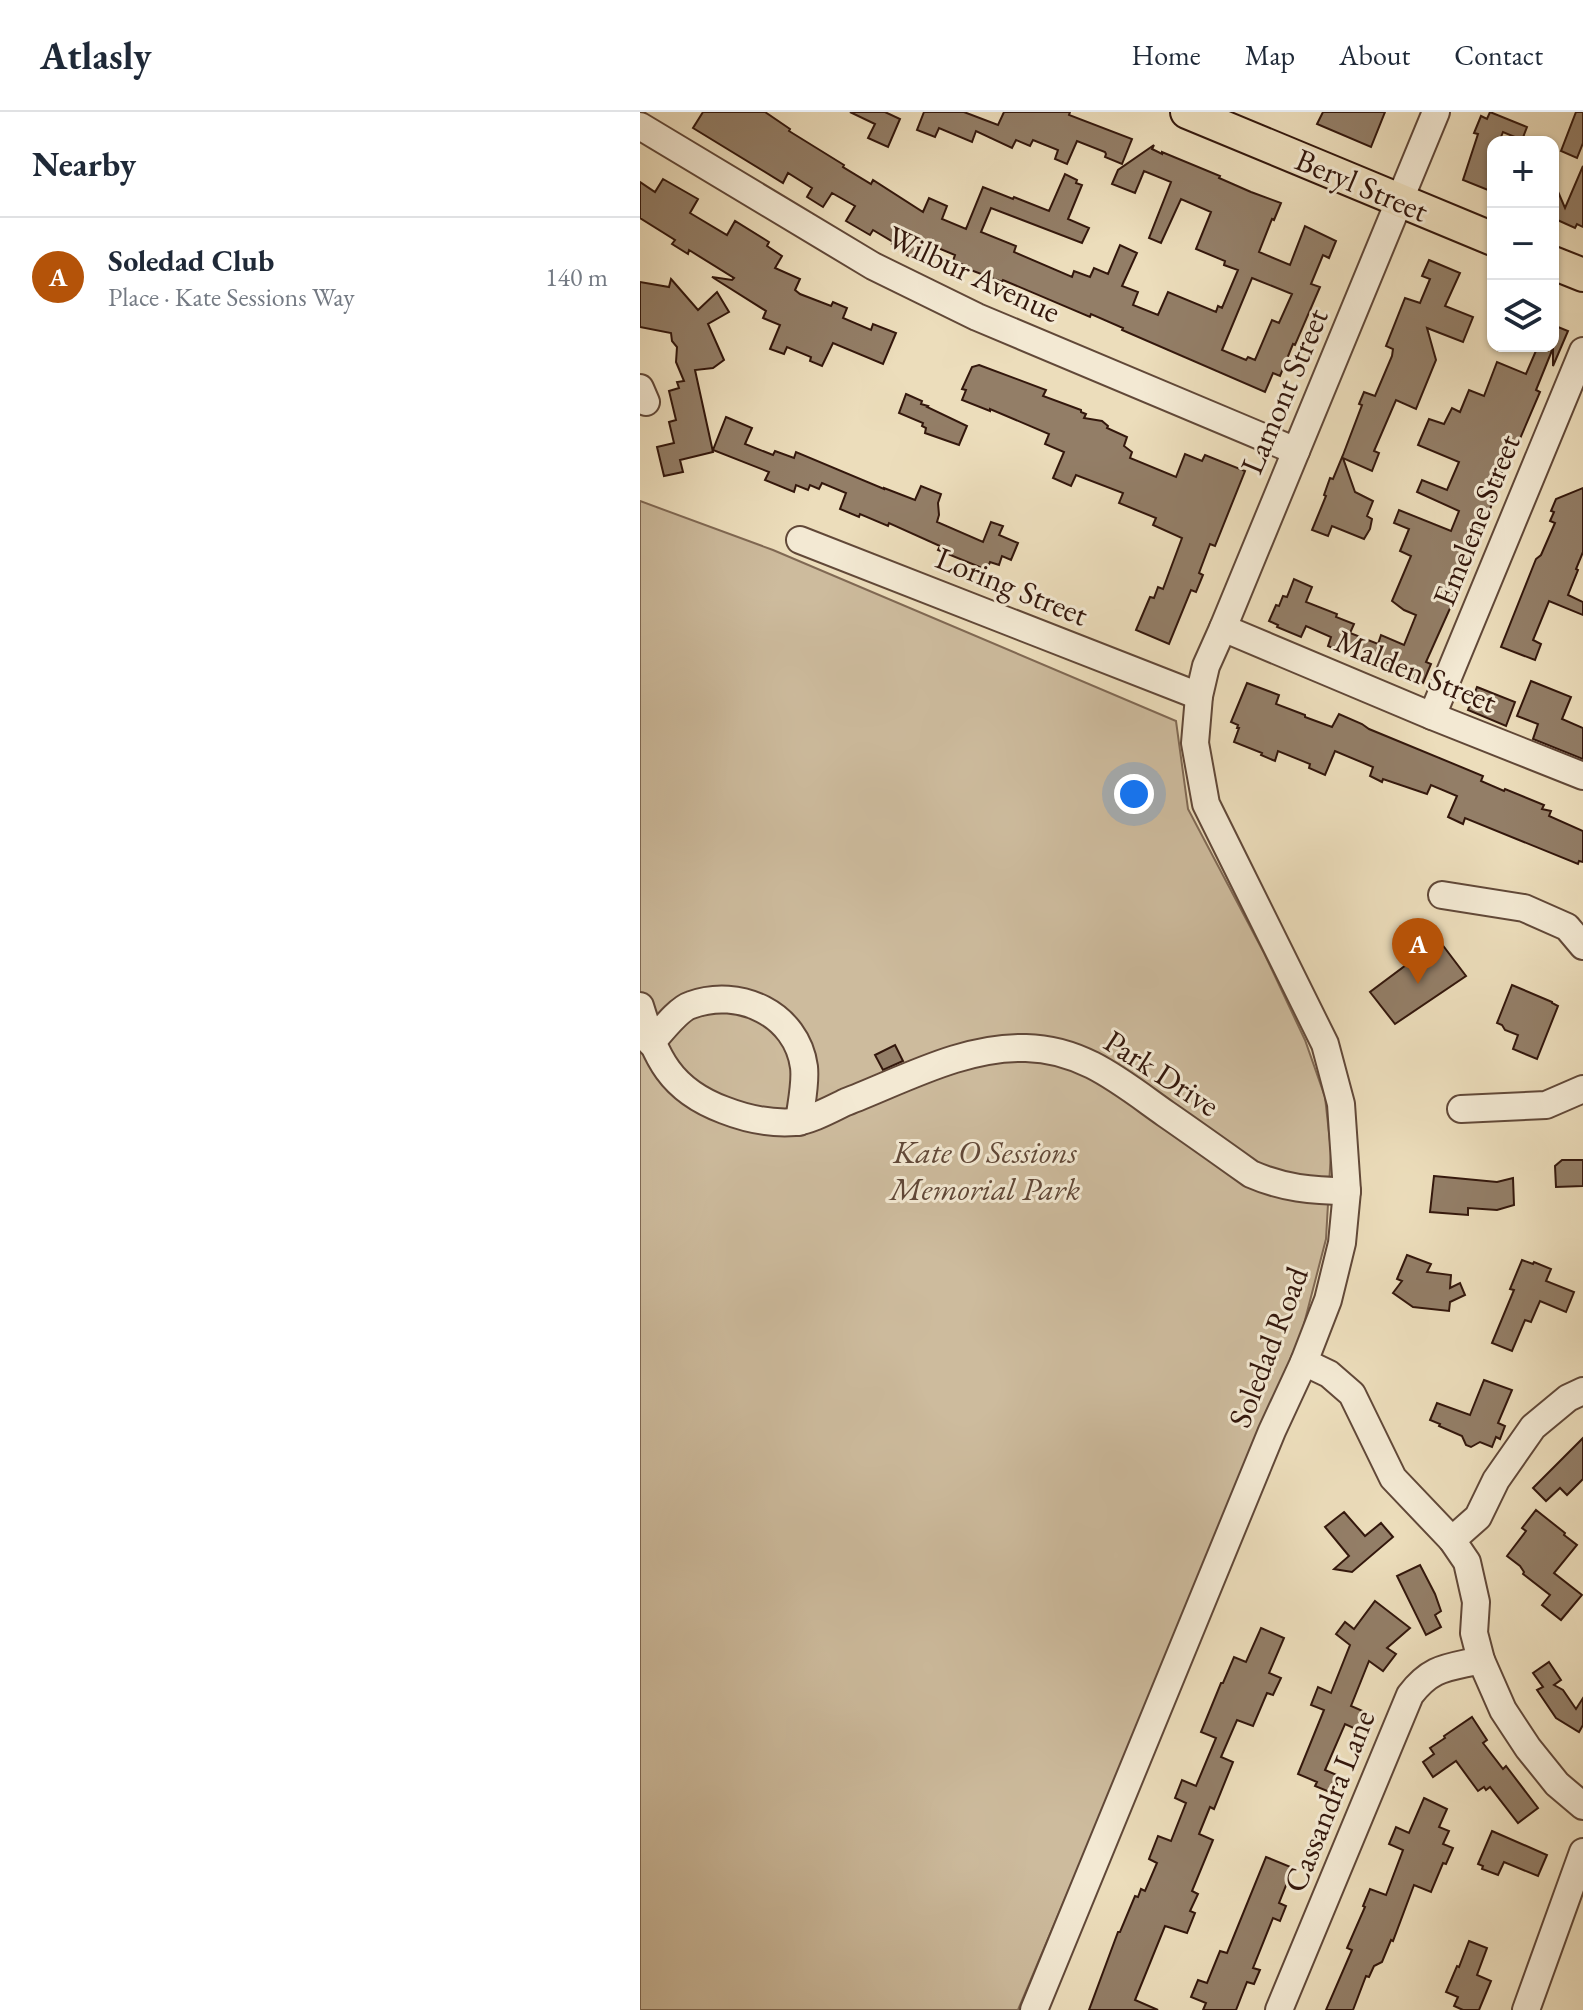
<!DOCTYPE html>
<html lang="en">
<head>
<meta charset="utf-8">
<style>
  :root { --surface:#fff; --page:#f6f6f7; --text:#1f2937; --muted:#747a83; --line:#e0e1e3; --accent:#b45309 }
  body { margin:0; font-family:"EB Garamond",serif; background:var(--page); color:var(--text) }
  .controls { position:absolute; right:24px; top:24px; display:grid; overflow:hidden; border-radius:16px; box-shadow:0 2px 6px #0004 }
  .controls button { width:72px; height:72px; display:grid; place-items:center; padding:0; border:0; border-bottom:2px solid var(--line); background:var(--surface); color:var(--text); font:40px sans-serif }
  .you { position:absolute; left:494px; top:682px; width:28px; height:28px; margin:-20px; border:6px solid #fff; border-radius:50%; background:#1a73e8; box-shadow:0 0 0 12px #1a73e833 }
  .badge { display:grid; place-items:center; width:52px; height:52px; border-radius:50%; background:var(--accent); color:#fff; font-size:26px; font-weight:700 }
  .pin { position:absolute; translate:-50% -66px; filter:drop-shadow(0 2px 4px #0008) }
  .pin::after { content:''; position:absolute; top:42px; width:28px; height:24px; background:inherit; clip-path:polygon(0 0,100% 0,50% 100%) }
  .list { margin:0; padding:0; list-style:none }
  h2 { display:flex; justify-content:space-between; align-items:center; height:104px; margin:0; padding:0 32px; font-size:34px }
  h2 small { font-size:26px; font-weight:400; color:var(--muted) }
  .list li { display:grid; grid-template-columns:52px 1fr auto; gap:24px; align-items:center; box-sizing:border-box; height:120px; padding:0 32px; border-top:2px solid var(--line) }
  .list b { display:block; font-size:30px; white-space:nowrap }
  .list p { margin:0; font-size:26px; white-space:nowrap; color:var(--muted) }
  .list em { font-size:26px; font-style:normal; color:var(--muted) }
  .icon { flex:none; width:44px; height:44px; fill:none; stroke:currentColor; stroke-width:2; stroke-linecap:round; stroke-linejoin:round }
  .map { position:relative; flex:none; width:943px; height:1898px; overflow:hidden }
  header { display:flex; align-items:center; gap:48px; box-sizing:border-box; height:112px; padding:0 40px; background:var(--surface); border-bottom:2px solid var(--line) }
  header strong { font-size:38px }
  nav { display:flex; gap:44px; margin-inline-start:auto; font-size:28px }
  main { display:flex }
  aside { flex:1; background:var(--surface) }
  .map>svg:first-child { display:block }
</style>
</head>
<body>
<header>
<strong>Atlasly</strong>
<nav><a>Home</a><a>Map</a><a>About</a><a>Contact</a></nav>
</header>
<main>
<aside>
<h2>Nearby<small></small></h2>
<ul class="list">
<li><span class="badge">A</span><div><b>Soledad Club</b><p>Place · Kate Sessions Way</p></div><em>140 m</em></li>
</ul>
</aside>
<div class="map">
<svg width="943" height="1898" viewBox="0 0 943 1898">
  <rect width="100%" height="100%" fill="#ecddbb"/>
  <filter id="stains"><feTurbulence type="fractalNoise" baseFrequency=".0025" numOctaves="4"/><feColorMatrix values="0 0 0 0 .2 0 0 0 0 .09 0 0 0 0 .02 0 0 0 .5 -.17"/></filter>
  <radialGradient id="worn" r=".72"><stop offset=".6" stop-color="#630" stop-opacity="0"/><stop offset="1" stop-color="#630" stop-opacity=".3"/></radialGradient>
  <path fill="#cdbb9d" stroke="#806954" stroke-width="2" d="M0 389 133 438 536 609 548 697 624 841 665 928 685 985 691 1039 686 1127 658 1235 378 1898H0Z"/>
  <g fill="#937e67" stroke="#33170c" stroke-width="2" fill-rule="evenodd">
    <path d="M63 0H125L150 17 149 19 204 53 203 55 231 72 233 68 283 100 289 86 307 94 302 107 326 117 343 75 373 87 374 85 409 99 425 62 437 68 436 71 442 73 428 107 449 116 442 131 351 96 341 120 376 134 374 140 432 165 434 159 450 165 454 156 468 162 480 133 497 141 482 174 498 180 493 193 518 203 528 180 576 200 578 194 582 196 598 158 584 153 585 149 556 137 571 100 541 87 521 131 509 126 531 70 504 59 495 81 472 72 478 58 514 33 512 37 522 42V40L580 64 579 66 611 80 641 91 634 108 632 107 619 140 650 153 665 114 696 129 689 146 683 143 671 172 680 175 655 233 653 232 640 264 633 261 625 280 482 218 483 216 451 202 450 205 363 168 362 170 328 157 329 155 313 149 315 143 291 133 284 151 268 144 263 140 265 137 252 132 253 130 233 118 230 123 206 109 215 94 192 81 183 95 167 85 172 76 148 61 143 71 53 16ZM612 166 652 182 639 211 632 208 615 248 608 245 606 248 582 238Z"/>
    <path d="M210 0H245L260 7 248 35 228 26 235 12Z"/>
    <path d="M284 0H324L358 13 364 0H430L429 3 492 27 482 52 465 45 466 42 465 40 437 29 427 52 415 47 418 38 393 28 390 34 376 28 372 36 336 19 332 30 299 16 295 25 277 18Z"/>
    <path d="M683 0H745L731 35 677 12Z"/>
    <path d="M850 0 887 15 882 28 863 20 859 30H853V80L823 68 838 22 834 21 841 4 847 7Z"/>
    <path d="M936 0H943V31L937 46 921 39Z"/>
    <path d="M943 54V115L937 112 935 116 913 106V68L925 96Z"/>
    <path d="M23 67 58 87 50 101 87 123 95 109 129 130 127 134 142 144 135 156 160 167 155 178 160 182 191 194 193 190 207 196 203 206 231 218 233 212 256 221 243 252 193 231 182 254 170 249 171 245 147 235 144 242 130 237 140 213 123 206 126 199 72 165 92 168 94 166 49 138 48 142 32 132 35 128 0 106V70L15 80Z"/>
    <path d="M789 148 820 161 805 194 833 205 823 230 787 216 796 248 776 297 756 288 734 339 739 341 732 359 703 346 715 380 733 389 727 404 732 407 730 417 724 427 692 414 688 424 672 418 686 384 684 383 690 366 693 367 703 343 722 293 719 292 724 280 735 284 752 244 753 237 746 234 765 186 780 191 790 167 782 164Z"/>
    <path d="M31 167 58 198 77 180 89 200 68 212 84 248 73 256 55 258 73 340 40 348 43 360 24 364 17 335 34 331 29 310 36 308 29 279 39 276 37 270 44 269 36 250 37 235 32 229 31 221 0 215V170L29 175Z"/>
    <path d="M913 213 928 219 913 254V236L896 278 900 280 876 336 872 334 850 391 852 392 846 407 844 406 825 452 829 454 786 550 791 552 783 571 768 565 770 559 746 550 742 558 688 534 691 525 666 514 661 525 637 515 638 513 629 509 636 493 639 494 643 484 647 485 654 467 672 475 666 490 697 502 696 505 714 512 710 521 738 532 741 523 764 533 776 503 764 498 752 489 771 444 760 439 769 417 754 411 759 398 811 419 819 399 777 380 782 368 807 378 819 350 778 333 789 307 804 312 812 296 820 300 829 278 844 284 857 250 886 262 898 234H913Z"/>
    <path d="M339 253 406 278 403 284 441 298V300L446 302 444 306 462 309 468 314 467 316 487 325 484 334 492 340 490 346 536 365 545 342 562 349 565 343 605 359 575 434 570 432 559 461 563 463 556 480 551 478 529 532 496 518 510 485 514 486 518 475 523 477 542 426 513 413 516 406 479 391 483 381 436 363 431 374 413 366 424 340 405 332 409 322 350 297V299L322 288 326 278 322 277 332 255Z"/>
    <path d="M266 282 282 289 281 292 288 294 287 295 327 314 319 333 285 321 286 316 282 314 283 311 259 301Z"/>
    <path d="M86 305 112 316 105 332 133 343 135 339 154 346 156 340 244 377V376L275 388 281 374 301 382 298 391 299 403 297 410 343 430 351 410 363 414 359 423 378 431 371 448 362 444 359 453 350 450 347 458 298 438 300 434 249 411 248 414 220 402 219 405 200 397 206 381 182 371 179 377 170 373 168 378 156 373 154 380 125 368 129 360 73 338Z"/>
    <path d="M943 376V440L936 457 938 458 928 483 943 490V503L909 489 893 528 901 532 895 548 861 535 896 447 901 443 915 411 910 409 914 400 911 399 916 387Z"/>
    <path d="M891 569 931 585 922 607 943 616V647L893 627 898 612 877 604Z"/>
    <path d="M607 571 639 583 636 592 665 603V605L692 615 699 602 722 612 729 617 843 664 841 669 864 679 865 677 904 693 902 697 911 699 909 704 943 719V750L939 749 938 752 825 706 823 712 808 705 817 684 791 673 787 682 743 667 742 670 730 664 733 655 695 639 685 663 669 656 670 652 638 639 635 649 621 643 622 641 594 630 599 616H597L598 613 591 610Z"/>
    <path d="M837 575 875 590 866 614 828 598Z"/>
    <path d="M795 823 826 864 755 912 730 880 774 847 769 841Z"/>
    <path d="M872 873 912 890V891L918 894 897 947 873 937 878 923 865 918 862 913 857 911Z"/>
    <path d="M255 933 263 949 243 958 235 943Z"/>
    <path d="M922 1048H943V1074L916 1075 915 1054Z"/>
    <path d="M794 1064 857 1070 873 1066 874 1093 857 1098 828 1096V1103L790 1100Z"/>
    <path d="M767 1143 791 1152 787 1160 811 1163 810 1176 820 1171 825 1183 810 1190 809 1199 773 1195 753 1181 762 1169 757 1167Z"/>
    <path d="M882 1148 893 1152 894 1150 911 1157 906 1169 934 1180 926 1200 900 1189 891 1210 885 1208 872 1239 852 1231 874 1178 870 1177Z"/>
    <path d="M844 1268 872 1278 858 1311 865 1314 860 1327 856 1325 852 1335 840 1330 831 1335 826 1333 822 1324 799 1314 800 1312 790 1308 797 1291 830 1303Z"/>
    <path d="M943 1326V1367L927 1383 920 1376 906 1389 893 1376Z"/>
    <path d="M896 1398 925 1421 924 1423 937 1433 914 1461 942 1483 921 1508 902 1493 910 1483 883 1462 884 1460 880 1454 867 1444 886 1419 882 1416Z"/>
    <path d="M704 1400 725 1424 741 1411 753 1425 712 1460 694 1457 709 1444 685 1415Z"/>
    <path d="M780 1453 795 1482 801 1499 795 1503 801 1515 786 1523 757 1464Z"/>
    <path d="M735 1489 770 1516 747 1536 756 1542 743 1559 729 1549 711 1594 725 1600 718 1618 705 1612 685 1658 699 1664 692 1681 675 1674 677 1670 658 1662 684 1598 671 1593 678 1575 691 1581 710 1533 696 1522 705 1510 714 1517Z"/>
    <path d="M621 1516 644 1526 629 1561 641 1566 633 1583 627 1581 613 1614 597 1608 581 1645 593 1650 574 1697 570 1695 559 1722 573 1728 552 1779 558 1782 550 1799 555 1801 547 1821 525 1814 495 1888 518 1898H449L478 1820H480L495 1784 498 1785 501 1777 505 1779 517 1751 509 1747 518 1724 531 1729 546 1691 535 1686 542 1668 556 1674 576 1626 561 1620 581 1571H583L594 1545 606 1550Z"/>
    <path d="M909 1550 921 1568 914 1573 923 1578 936 1597 943 1586V1613L939 1620 916 1606 897 1578 903 1575 893 1561Z"/>
    <path d="M832 1605 847 1628 843 1631 863 1657 866 1654 898 1696 878 1711 850 1675 846 1678 844 1675 838 1679 816 1649 793 1665 783 1650 794 1642 790 1636 805 1626 804 1624Z"/>
    <path d="M784 1686 807 1697 799 1715 809 1719 803 1732 813 1736 806 1752 803 1751 791 1780 774 1773 753 1829 751 1828 742 1850 734 1854 729 1865 726 1864 713 1898H686L712 1838 707 1836 725 1795 723 1794 730 1777 746 1783 763 1738 749 1732 756 1715 769 1721Z"/>
    <path d="M852 1719 907 1743 898 1764 864 1750 858 1763 842 1757 843 1754 838 1752Z"/>
    <path d="M626 1745 653 1756 639 1791 646 1794 640 1809 633 1806 613 1856 620 1858 614 1872 607 1870 596 1898H563L566 1891 551 1885 558 1868 567 1871 580 1839 587 1841Z"/>
    <path d="M829 1829 847 1836 837 1863 851 1869 839 1898H823L814 1894 818 1885 806 1880 817 1854 819 1855Z"/>
  </g>
  <g fill="none" stroke-linecap="round" stroke-linejoin="round">
    <defs>
      <g id="minor">
        <path d="M0 14 233 154 337 205 656 339"/>
        <path d="M0 276 6 290"/>
        <path d="M160 428 559 584"/>
        <path d="M583 516 792 604 943 664"/>
        <path d="M792 604 943 239"/>
        <path d="M802 783 884 796 927 815 943 834"/>
        <path d="M0 894C16 946 30 978 84 998 107 1007 129 1012 155 1010 172 1008 191 997 206 990 263 968 324 934 386 936 443 937 482 971 526 1002 555 1022 583 1042 611 1062 643 1076 672 1079 707 1079"/>
        <path d="M11 931C21 920 38 897 51 893 99 875 157 902 164 955 166 972 161 992 159 1010"/>
        <path d="M821 997 906 993 943 977"/>
        <path d="M664 1250 689 1262 712 1282 753 1366 812 1428 827 1450 836 1490 834 1521 841 1548 863 1598 888 1636 917 1672 943 1694"/>
        <path d="M812 1428 838 1405 856 1368 893 1315 928 1286 943 1279"/>
        <path d="M394 1898 632 1319 664 1250 688 1188 702 1131 707 1079 701 992 685 932 566 692 555 631 559 584 566 554 583 516 796 0"/>
        <path d="M639 1898 770 1583C792 1554 808 1556 841 1548"/>
        <path d="M886 1898 943 1740"/>
      </g>
      <g id="major">
        <path d="M547 0 853 127"/>
        <path d="M913 151 943 163"/>
      </g>
    </defs>
    <use href="#minor" stroke="#614838" stroke-width="30"/>
    <use href="#major" stroke="#33170c" stroke-width="36"/>
    <use href="#minor" stroke="#f3e9d3" stroke-width="26"/>
    <use href="#major" stroke="#ecddbb" stroke-width="32"/>
  </g>
  <g text-anchor="middle" dominant-baseline="central" stroke-width="6" stroke-linejoin="round" paint-order="stroke">
    <g font-size="32" fill="#33170c" stroke="#f3e9d3">
      <text transform="translate(722 73) rotate(23)">Beryl Street</text>
      <text transform="translate(334 162) rotate(25)">Wilbur Avenue</text>
      <text transform="translate(644 279) rotate(-67)">Lamont Street</text>
      <text transform="translate(836 408) rotate(-68)">Emelene Street</text>
      <text transform="translate(372 474) rotate(22)">Loring Street</text>
      <text transform="translate(776 559) rotate(22)">Malden Street</text>
      <text transform="translate(522 961) rotate(33)">Park Drive</text>
      <text transform="translate(628 1235) rotate(-69)">Soledad Road</text>
      <text transform="translate(689 1689) rotate(-68)">Cassandra Lane</text>
    </g>
    <g font-size="32" font-style="italic" fill="#614838" stroke="#f3e9d3">
      <text x="345" y="1040">Kate O Sessions<tspan x="345" dy="37">Memorial Park</tspan></text>
    </g>
  </g>
  <rect width="100%" height="100%" filter="url(#stains)"/>
  <rect width="100%" height="100%" fill="url(#worn)"/>
</svg>
<div class="controls">
<button>+</button>
<button>−</button>
<button><svg class="icon" aria-label="layers" viewBox="0 0 24 24"><path d="M12 4l9 5-9 5-9-5zM3 14l9 5 9-5"/></svg></button>
</div>
<div class="you"></div>
<div class="pin badge" style="left:778px;top:872px">A</div>
</div>
</main>
</body>
</html>
